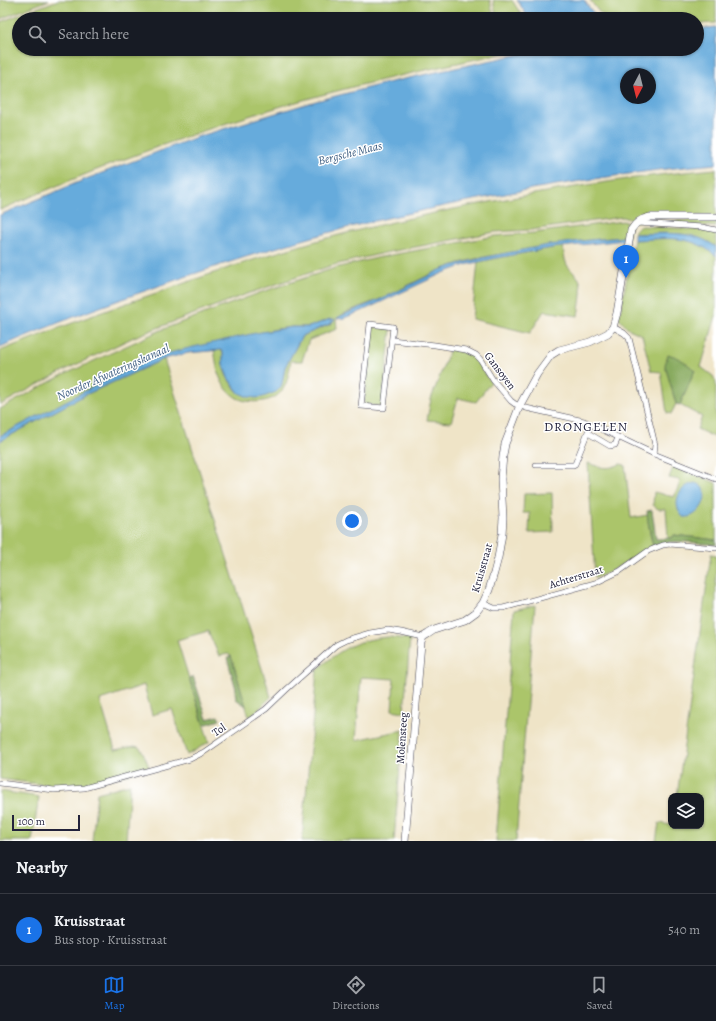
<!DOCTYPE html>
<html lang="en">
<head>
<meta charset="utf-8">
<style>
  :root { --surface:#171b24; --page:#242831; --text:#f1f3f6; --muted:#9ea1a6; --line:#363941; --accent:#1a73e8 }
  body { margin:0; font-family:Alegreya,serif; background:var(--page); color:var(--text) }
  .controls { position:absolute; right:12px; bottom:12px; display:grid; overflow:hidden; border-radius:8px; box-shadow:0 1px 3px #0004 }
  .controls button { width:36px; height:36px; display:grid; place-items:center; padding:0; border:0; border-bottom:1px solid var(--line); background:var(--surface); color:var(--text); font:20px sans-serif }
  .compass { position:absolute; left:620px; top:68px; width:36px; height:36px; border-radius:50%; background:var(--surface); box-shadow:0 1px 3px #0004; rotate:187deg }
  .scale { position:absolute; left:12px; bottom:10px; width:68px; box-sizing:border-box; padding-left:4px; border:2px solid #22223b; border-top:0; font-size:11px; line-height:14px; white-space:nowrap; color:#22223b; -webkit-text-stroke:3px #fff; paint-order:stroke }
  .you { position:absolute; left:352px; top:521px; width:14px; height:14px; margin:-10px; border:3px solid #fff; border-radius:50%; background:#1a73e8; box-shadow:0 0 0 6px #1a73e833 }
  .badge { display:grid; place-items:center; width:26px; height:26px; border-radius:50%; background:var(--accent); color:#fff; font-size:13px; font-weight:700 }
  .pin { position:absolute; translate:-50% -33px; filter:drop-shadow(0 1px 2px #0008) }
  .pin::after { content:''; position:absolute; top:21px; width:14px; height:12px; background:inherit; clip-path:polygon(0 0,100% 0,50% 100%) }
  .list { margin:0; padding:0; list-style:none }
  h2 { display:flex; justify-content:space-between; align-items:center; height:52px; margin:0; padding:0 16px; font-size:17px }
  h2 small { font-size:13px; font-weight:400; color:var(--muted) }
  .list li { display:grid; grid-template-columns:26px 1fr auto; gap:12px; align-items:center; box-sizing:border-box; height:72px; padding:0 16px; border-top:1px solid var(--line) }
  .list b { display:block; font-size:15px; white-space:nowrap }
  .list p { margin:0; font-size:13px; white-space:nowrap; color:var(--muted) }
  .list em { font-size:13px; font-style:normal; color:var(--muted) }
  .icon { flex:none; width:22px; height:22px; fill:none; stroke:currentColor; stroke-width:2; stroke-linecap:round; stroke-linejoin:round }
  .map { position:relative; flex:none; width:716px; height:841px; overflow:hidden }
  .search { position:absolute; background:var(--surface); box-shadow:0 1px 3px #0004; left:12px; right:12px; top:12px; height:44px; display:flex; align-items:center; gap:10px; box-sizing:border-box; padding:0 14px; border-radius:22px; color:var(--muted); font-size:15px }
  .sheet { height:124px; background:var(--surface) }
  nav { display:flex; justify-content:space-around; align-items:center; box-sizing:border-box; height:56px; border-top:1px solid var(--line); background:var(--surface); font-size:11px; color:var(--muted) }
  nav a { display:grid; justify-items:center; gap:2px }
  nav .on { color:var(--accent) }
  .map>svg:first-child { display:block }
</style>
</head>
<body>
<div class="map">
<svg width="716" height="841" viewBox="0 0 716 841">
  <rect width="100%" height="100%" fill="#fff"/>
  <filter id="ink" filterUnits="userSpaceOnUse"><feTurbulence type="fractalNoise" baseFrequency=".025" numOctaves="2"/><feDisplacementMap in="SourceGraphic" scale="8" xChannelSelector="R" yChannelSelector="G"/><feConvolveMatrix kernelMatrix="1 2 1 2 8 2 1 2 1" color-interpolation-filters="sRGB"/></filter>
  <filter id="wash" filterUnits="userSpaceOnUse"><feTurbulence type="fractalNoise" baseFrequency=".012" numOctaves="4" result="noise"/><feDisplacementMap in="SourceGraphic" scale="16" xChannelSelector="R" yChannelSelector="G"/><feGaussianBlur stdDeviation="0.9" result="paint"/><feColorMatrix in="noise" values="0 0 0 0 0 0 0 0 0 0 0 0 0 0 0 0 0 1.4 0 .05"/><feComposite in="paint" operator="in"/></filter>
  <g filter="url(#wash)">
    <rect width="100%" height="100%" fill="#efe4c7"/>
    <g fill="#abc56b" stroke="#667453">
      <path d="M0 0H49L0 19Z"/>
      <path d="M58 0H490L494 19H19V49H524C433 68 341 87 252 115 166 142 82 174 0 210V22Z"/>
      <path d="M493 0 509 1 512 0 524 19H497Z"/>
      <path d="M590 0H716V23L697 24V19H607L599 12Z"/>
      <path d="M716 169V216H667L634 222 629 219 622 217 531 230 495 232 384 253 330 266 247 294 178 320 134 337 67 369 0 405V351C55 329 111 308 168 289 218 271 269 254 320 240 395 220 470 205 546 192 603 182 659 174 716 169Z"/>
      <path d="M716 219V227L706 226 647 222Z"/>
      <path d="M623 221 628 223 631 224 628 238 625 239V237C590 239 557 244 523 250 500 255 476 257 454 265 430 273 408 286 385 297 372 303 347 310 336 319L337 329 309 340 302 361H291C289 371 288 385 280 393 271 403 248 404 237 398 230 394 224 387 221 380 216 371 216 359 214 350H221C225 355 222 359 223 365 225 375 232 386 239 393L283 379 285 367 302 336 331 324 330 319 309 327H292L277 329 225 340 143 363 83 392 0 436V409L59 377 161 330 259 293 335 268 381 257 495 236 534 233Z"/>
      <path d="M643 226 689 229 716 232V247C693 229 662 234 634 234 635 229 637 227 643 226Z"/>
      <path d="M665 238C687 239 699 242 716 256V316L701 367 713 376 716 382V431L714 437 697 429 702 417 680 405 695 370 665 365 676 404 671 414 667 413 661 372 651 371 642 335 627 328 619 318 634 240Z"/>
      <path d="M563 246C564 252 564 259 567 265 570 270 576 274 579 279 584 288 579 307 578 316L544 311 530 333 472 319 478 262 513 255Z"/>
      <path d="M375 327 390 329 391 330 382 405 381 406 366 405 364 402 372 329Z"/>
      <path d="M450 349C480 355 474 361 491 382L476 402 458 398 451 422 427 420 431 399Z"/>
      <path d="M164 359 271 697 260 708 249 717 231 656 228 654 219 656 208 631 177 640 209 742 187 755 172 709 152 715 144 685 100 700 115 750C141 745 139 741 149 767L119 777 83 785 61 787 0 779V441L85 395Z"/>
      <path d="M588 463C601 468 608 470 620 464L625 465 631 518 648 515 650 534 653 546C633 555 615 572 595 578Z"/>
      <path d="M674 465 716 483V540L674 535 672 538H668L666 509H658L653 505 654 492 674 497 679 485 680 480 669 478Z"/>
      <path d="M552 493 553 532 529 533 530 513H523L524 494Z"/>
      <path d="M711 554 716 555V841H656L659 823 671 825V826H701V796H677Z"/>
      <path d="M535 605 516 841H496L514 610Z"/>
      <path d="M389 637 410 639 404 712 392 710 394 679 361 677 356 740 403 730 394 841H302L317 670C340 649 358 639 389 637Z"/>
      <path d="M130 784 126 841H92L97 793Z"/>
      <path d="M0 791 39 797 32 841H0Z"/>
    </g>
    <g fill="#88aa5f" stroke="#55664d">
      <path d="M668 354 679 358 695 370 680 405 676 404 665 365Z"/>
      <path d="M652 510 656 539 672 538 674 535 716 540V545C696 543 672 538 653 546L648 522 647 511Z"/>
      <path d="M231 656 246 706 236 699 235 691 236 689 227 658Z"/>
      <path d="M193 676 207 719 218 716 220 720 204 725 189 678Z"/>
    </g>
    <g fill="#66abdc" stroke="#44668c" fill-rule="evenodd">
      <path d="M517 0H584L591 10 600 19H529Z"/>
      <path d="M716 27V164C654 169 593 179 531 189 468 201 404 213 342 229 278 246 215 266 153 288 102 306 50 325 0 347V215L86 179 197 137 316 101 395 81 544 49H697V29ZM626 74H650V98H626Z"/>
      <path d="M634 234C662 234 693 229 716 247V256C690 233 665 239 634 240Z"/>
      <path d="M625 237V240L552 248 496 258 465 265 443 273 362 311 344 318 337 319V318L343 315 386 297 440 270 455 265 491 256 548 245 590 240Z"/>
      <path d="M330 319V320L334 319 335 320 331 323H332L302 336 285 367 282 384 280 388 276 392 263 397 256 398 248 397 239 393 228 378 223 365V352L221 350 188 353 164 359 85 395 0 441V436L83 392 143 363 166 354 189 348 256 333 292 327H309Z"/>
      <path d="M695 483C716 489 700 520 683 517 671 505 678 486 695 483Z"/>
    </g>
  </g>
  <g filter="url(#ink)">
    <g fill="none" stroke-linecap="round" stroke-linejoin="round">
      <defs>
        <g id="street">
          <path d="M637 223 702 227 716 230"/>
          <path d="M370 324 393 327 384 408 361 406Z"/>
          <path d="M613 327 624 333 629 338 652 432 655 445 654 454"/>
          <path d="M392 340 435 345 466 350 476 355 480 359 493 380 511 401 515 404 526 408 584 421 654 454 716 479"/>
          <path d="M588 433 610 446 615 445 618 438"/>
          <path d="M536 465H573L575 464 591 424"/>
          <path d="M483 603 494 608H503L595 583 620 571 648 551 663 545 670 544 716 548"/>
          <path d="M0 783 54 790 84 788 190 759 204 752 266 709 286 690 336 645 346 640 370 633 388 630 401 632 423 637"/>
        </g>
        <path id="secondary" d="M405 841 421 643 423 637 428 634 434 630 465 620 476 612 483 603 489 590 494 573 498 558 502 534 503 518 501 479 503 456 505 444 520 405 537 374 551 355 559 350 590 342 608 333 613 327 617 313 631 230C636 222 641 219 650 217H716"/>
      </defs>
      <use href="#street" stroke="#413f50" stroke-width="6"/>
      <use href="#secondary" stroke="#413f50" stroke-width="8"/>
      <use href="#street" stroke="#fff" stroke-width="5"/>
      <use href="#secondary" stroke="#fff" stroke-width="7"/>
    </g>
  </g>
  <g text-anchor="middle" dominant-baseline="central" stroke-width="3" stroke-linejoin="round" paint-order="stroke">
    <g font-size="11" fill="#22223b" stroke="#fff">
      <text transform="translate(500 371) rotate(53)">Gansoyen</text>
      <text transform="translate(482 568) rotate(-74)">Kruisstraat</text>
      <text transform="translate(576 577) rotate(-17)">Achterstraat</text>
      <text transform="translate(219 730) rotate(-34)">Tol</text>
      <text transform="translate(402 738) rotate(-86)">Molensteeg</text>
    </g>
    <g font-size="12" font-style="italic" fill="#416083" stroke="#fff">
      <text transform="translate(350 153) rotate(-14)">Bergsche Maas</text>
      <text transform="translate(113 372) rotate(-24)">Noorder Afwateringskanaal</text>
    </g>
    <g font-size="13" letter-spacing="1" fill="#22223b" stroke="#fff">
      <text x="586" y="426">DRONGELEN</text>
    </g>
  </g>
</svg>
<div class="controls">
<button><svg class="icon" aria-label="layers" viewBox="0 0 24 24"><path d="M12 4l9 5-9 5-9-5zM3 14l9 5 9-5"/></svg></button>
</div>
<svg class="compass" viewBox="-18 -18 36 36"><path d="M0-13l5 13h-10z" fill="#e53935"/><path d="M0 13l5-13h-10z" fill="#9ea1a6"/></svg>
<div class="scale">100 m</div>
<div class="you"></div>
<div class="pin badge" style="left:626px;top:278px">1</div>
<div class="search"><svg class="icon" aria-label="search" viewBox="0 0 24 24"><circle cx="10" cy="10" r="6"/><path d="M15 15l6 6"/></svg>Search here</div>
</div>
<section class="sheet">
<h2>Nearby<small></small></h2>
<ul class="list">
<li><span class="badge">1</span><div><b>Kruisstraat</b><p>Bus stop · Kruisstraat</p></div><em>540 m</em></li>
</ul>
</section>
<nav>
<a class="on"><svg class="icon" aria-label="map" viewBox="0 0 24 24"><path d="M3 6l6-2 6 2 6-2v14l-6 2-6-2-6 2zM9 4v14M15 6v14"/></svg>Map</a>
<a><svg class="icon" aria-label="directions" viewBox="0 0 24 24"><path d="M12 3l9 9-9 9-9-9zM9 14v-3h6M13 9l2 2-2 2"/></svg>Directions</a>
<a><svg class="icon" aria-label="saved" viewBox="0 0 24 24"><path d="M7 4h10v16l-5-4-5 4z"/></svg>Saved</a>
</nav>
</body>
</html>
